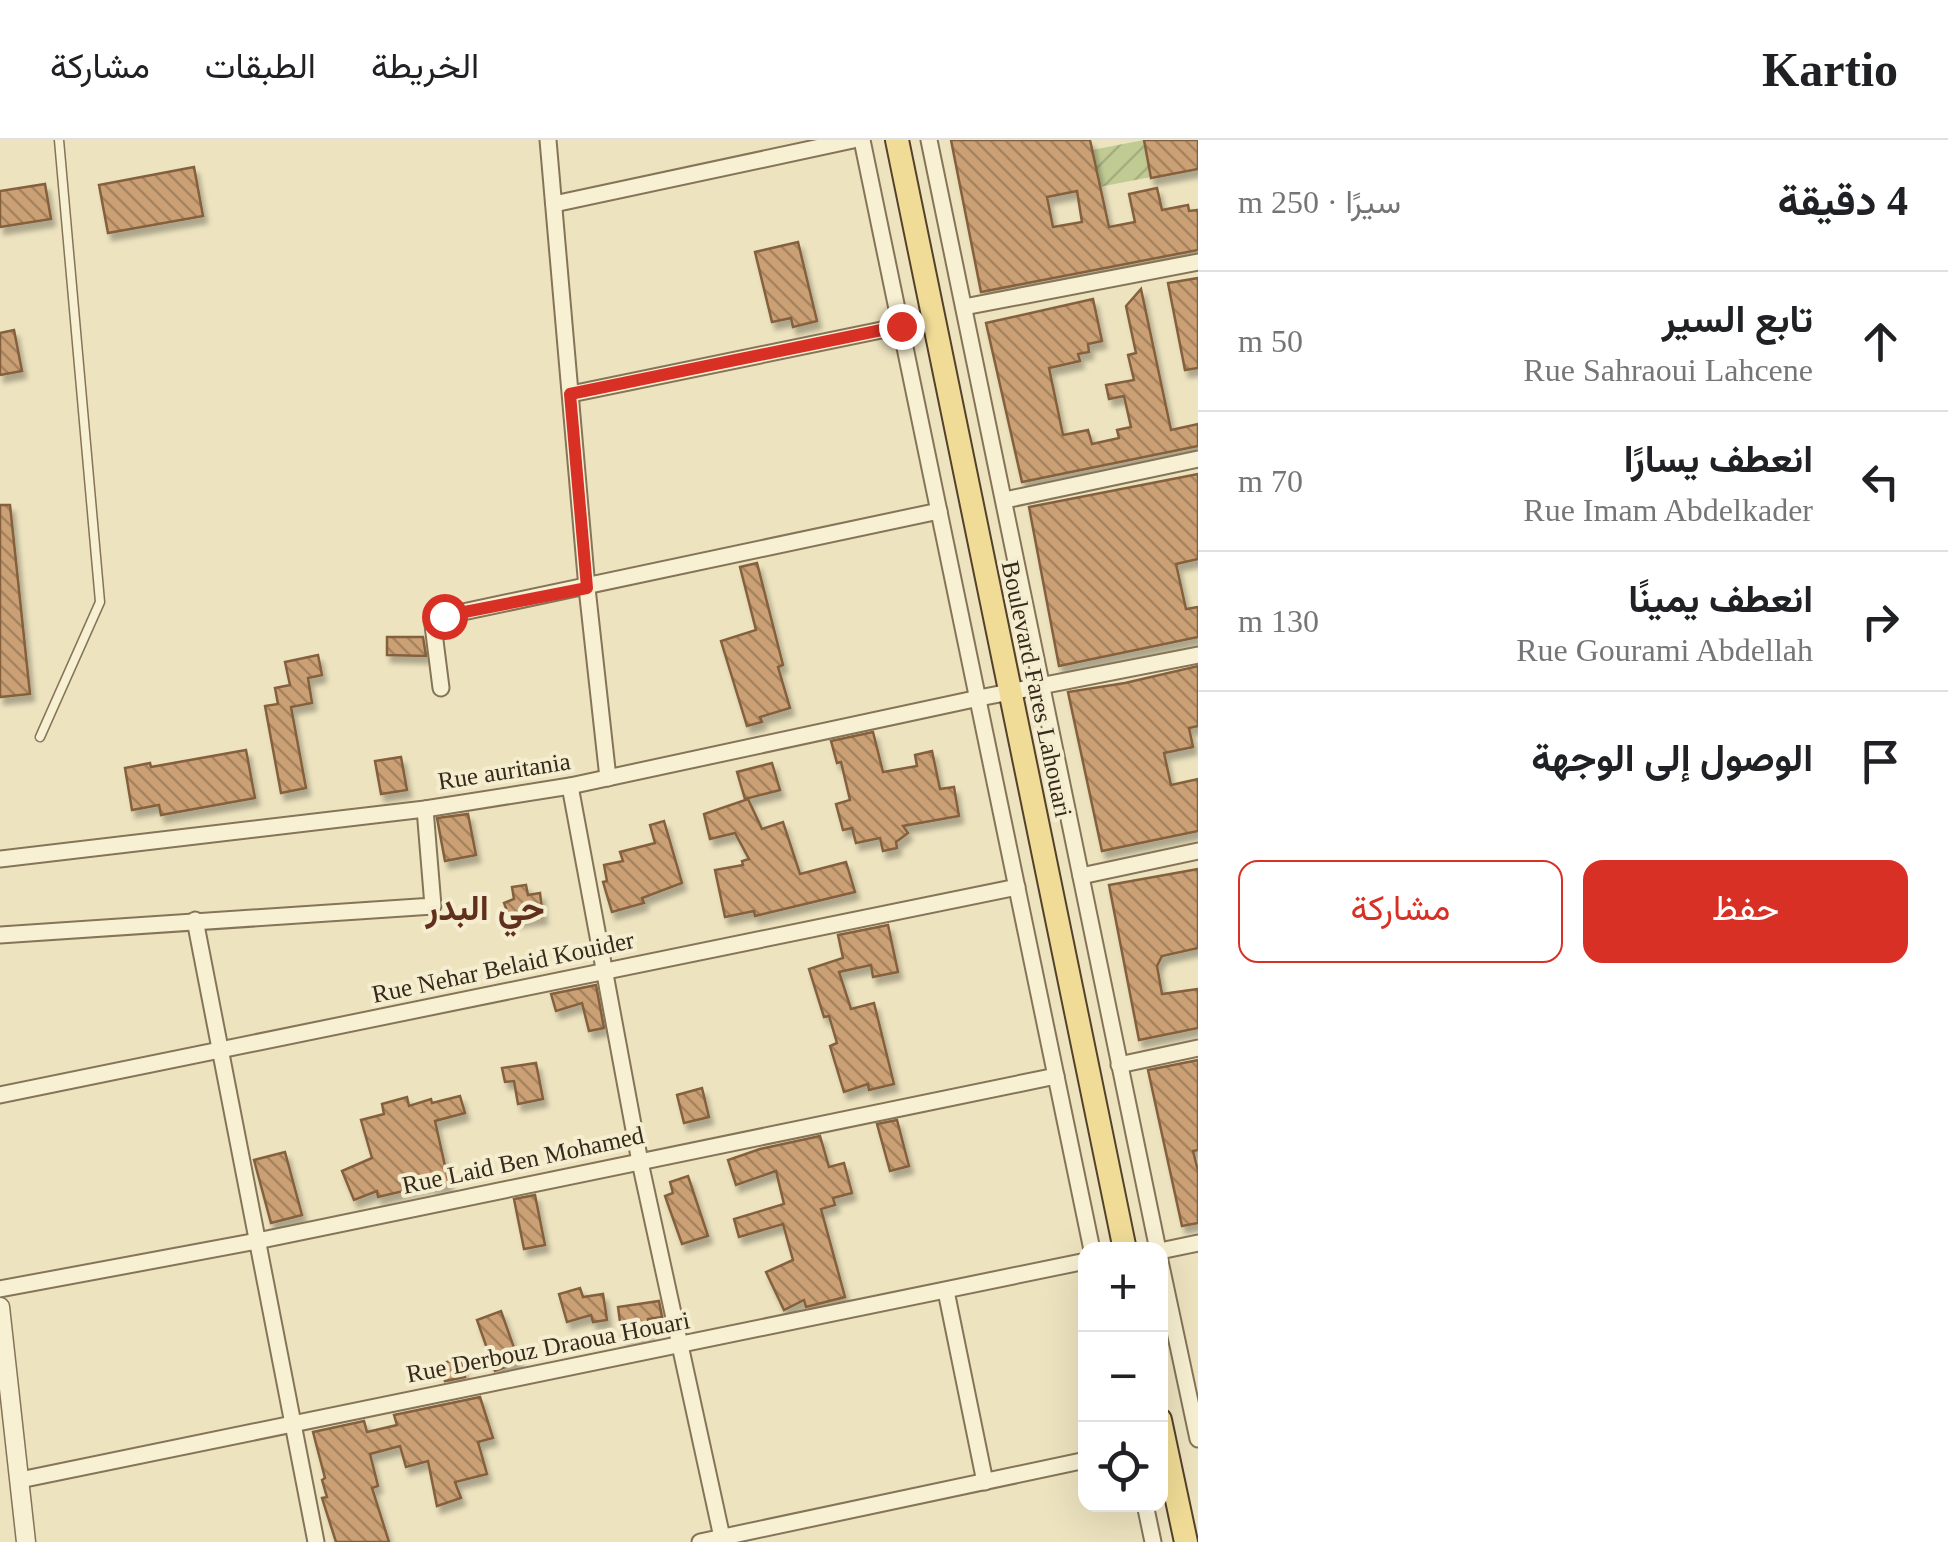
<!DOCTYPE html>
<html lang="ar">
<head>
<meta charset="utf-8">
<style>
  :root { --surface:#fff; --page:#f6f6f6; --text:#202124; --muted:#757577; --line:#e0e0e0; --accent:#d93025 }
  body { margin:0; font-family:"Times New Roman",Vazirmatn,serif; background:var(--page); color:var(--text); direction:rtl }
  .controls { position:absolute; right:30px; bottom:30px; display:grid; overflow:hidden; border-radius:20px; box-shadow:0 10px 40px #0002 }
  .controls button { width:90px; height:90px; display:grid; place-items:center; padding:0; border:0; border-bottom:2px solid var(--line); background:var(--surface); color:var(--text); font:50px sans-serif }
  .stop { position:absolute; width:30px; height:30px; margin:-22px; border:8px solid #d93025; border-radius:50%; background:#fff }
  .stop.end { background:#d93025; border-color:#fff; box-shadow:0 2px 10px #0008 }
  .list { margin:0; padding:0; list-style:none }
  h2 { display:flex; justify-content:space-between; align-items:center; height:130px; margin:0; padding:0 40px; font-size:42px }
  h2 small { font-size:32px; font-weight:400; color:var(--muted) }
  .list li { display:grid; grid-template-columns:65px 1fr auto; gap:30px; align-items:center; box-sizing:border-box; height:140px; padding:0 40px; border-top:2px solid var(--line) }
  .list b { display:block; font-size:38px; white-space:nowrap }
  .list p { margin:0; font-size:32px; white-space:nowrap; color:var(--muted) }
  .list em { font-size:32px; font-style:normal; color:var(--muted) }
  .actions { display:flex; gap:20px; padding:30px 40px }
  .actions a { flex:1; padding:22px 0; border:2px solid var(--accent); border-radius:20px; text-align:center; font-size:35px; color:var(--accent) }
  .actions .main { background:var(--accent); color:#fff }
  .icon { flex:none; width:55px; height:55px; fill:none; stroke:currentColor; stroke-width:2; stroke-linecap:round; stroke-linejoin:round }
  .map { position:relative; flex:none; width:1198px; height:1402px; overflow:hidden; direction:ltr }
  header { display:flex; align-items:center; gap:60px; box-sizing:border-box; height:140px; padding:0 50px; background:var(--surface); border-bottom:2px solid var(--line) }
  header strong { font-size:48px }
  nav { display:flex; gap:55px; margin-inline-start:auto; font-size:35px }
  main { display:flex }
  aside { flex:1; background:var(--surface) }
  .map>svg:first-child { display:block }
</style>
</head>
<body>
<header>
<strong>Kartio</strong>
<nav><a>الخريطة</a><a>الطبقات</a><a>مشاركة</a></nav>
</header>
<main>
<aside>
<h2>4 دقيقة<small>سيرًا · 250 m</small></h2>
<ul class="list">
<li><svg class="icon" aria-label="ahead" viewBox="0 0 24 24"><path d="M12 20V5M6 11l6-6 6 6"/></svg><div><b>تابع السير</b><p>Rue Sahraoui Lahcene</p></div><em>50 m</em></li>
<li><svg class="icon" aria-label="left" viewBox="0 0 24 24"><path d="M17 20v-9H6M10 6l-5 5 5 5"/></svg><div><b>انعطف يسارًا</b><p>Rue Imam Abdelkader</p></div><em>70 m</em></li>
<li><svg class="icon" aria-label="right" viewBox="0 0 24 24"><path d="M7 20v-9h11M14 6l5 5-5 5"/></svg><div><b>انعطف يمينًا</b><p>Rue Gourami Abdellah</p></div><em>130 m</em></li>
<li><svg class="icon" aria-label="arrive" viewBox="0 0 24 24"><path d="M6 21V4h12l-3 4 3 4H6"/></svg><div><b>الوصول إلى الوجهة</b></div></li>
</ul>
<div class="actions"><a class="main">حفظ</a><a>مشاركة</a></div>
</aside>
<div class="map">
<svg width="1198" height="1402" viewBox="0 0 1198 1402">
  <defs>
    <pattern id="garden-furrows" width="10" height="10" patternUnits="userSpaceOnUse" patternTransform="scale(2.5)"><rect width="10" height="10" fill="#c0cb94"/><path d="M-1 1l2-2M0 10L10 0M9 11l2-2" fill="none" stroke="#a6ae7f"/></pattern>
    <pattern id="building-back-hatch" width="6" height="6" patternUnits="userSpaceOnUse" patternTransform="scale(2.5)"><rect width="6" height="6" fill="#cba075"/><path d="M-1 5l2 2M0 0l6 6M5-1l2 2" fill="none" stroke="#a6835f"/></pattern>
    <filter id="shadow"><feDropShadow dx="4" dy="7" stdDeviation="2.5" flood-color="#0004"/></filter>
  </defs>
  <rect width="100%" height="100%" fill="#ede3bf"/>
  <path fill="url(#garden-furrows)" d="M1144 0 1151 37 1099 47 1092 10Z"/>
  <g fill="url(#building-back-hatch)" stroke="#84603e" stroke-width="2.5" fill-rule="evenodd" filter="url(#shadow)">
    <path d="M951 0H1090L1109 87 1135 82 1129 54 1157 48 1162 70 1188 65 1189 71 1198 70V110L981 152ZM1077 51 1082 82 1053 87 1047 57Z"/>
    <path d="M1144 0H1198V29L1151 38Z"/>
    <path d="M194 27 203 76 108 93 99 45Z"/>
    <path d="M45 44 51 79 0 87V51Z"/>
    <path d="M798 102 817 181 793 187 791 178 772 182 755 112Z"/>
    <path d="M1198 138V228L1185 230 1168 143Z"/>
    <path d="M1141 149 1171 290 1198 284V306L1022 342 986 183 1093 159 1102 201 1088 204 1089 212 1078 214 1080 221 1049 228 1063 295 1088 290 1092 304 1119 298 1117 290 1131 287 1124 256 1109 259 1106 245 1134 240 1128 215 1136 213 1126 166Z"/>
    <path d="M14 190 22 231 0 235V193Z"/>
    <path d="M1198 334V419L1176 424 1186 469 1198 467V497L1059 526 1029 367Z"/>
    <path d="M0 365H10L30 554 0 557Z"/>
    <path d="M757 423 783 525 778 527 790 568 760 577 762 582 747 586 721 501 756 490 740 427Z"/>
    <path d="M387 497H423L426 516 387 515Z"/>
    <path d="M318 515 322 535 308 538 312 563 291 567 306 648 281 653 265 566 278 564 275 548 290 545 285 522Z"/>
    <path d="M1198 526V586L1189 588 1193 607 1164 613 1171 645 1198 639V691L1102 711 1068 552 1125 543Z"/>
    <path d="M873 592 883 632 917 626 915 615 932 611 940 649 954 647 959 676 903 686 908 693 896 702 897 708 883 711 880 698 856 703 852 688 843 690 836 664 850 660 841 622 837 623 831 601Z"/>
    <path d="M246 610 255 658 161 675 159 665 132 670 125 628 150 623 151 627Z"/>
    <path d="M401 617 407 650 381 654 375 621Z"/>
    <path d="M772 623 780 650 745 659 737 632Z"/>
    <path d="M748 659 762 689 783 682 800 734 846 722 855 752 755 776 754 771 725 777 715 730 743 725 742 721 749 719 735 693 710 699 704 674Z"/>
    <path d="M468 674 476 715 445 721 437 678Z"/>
    <path d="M664 681 682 743 642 758 644 763 612 772 603 742 607 741 604 725 623 721 620 712 655 703 650 685Z"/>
    <path d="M1198 729V808L1162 816 1157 826 1162 854 1198 849V888L1139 900 1109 745Z"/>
    <path d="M526 745 528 755 540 753 543 777 511 781 504 763 514 759 512 747Z"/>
    <path d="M888 785 898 832 873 837 871 825 839 832 851 869 874 863 894 944 869 950 868 944 844 952 830 906 837 903 829 876 824 877 809 829 843 818 838 795Z"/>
    <path d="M596 845 604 888 589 891 582 863 556 871 551 854Z"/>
    <path d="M1198 920V1010L1193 1011 1198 1031V1083L1182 1086 1148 930Z"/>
    <path d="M536 923 543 959 518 964 514 941 505 942 502 928Z"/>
    <path d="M702 948 709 977 684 983 677 955Z"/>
    <path d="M460 956 465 973 435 981 449 1044 433 1047V1044L378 1057 377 1051 354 1060 342 1031 372 1018 361 980 384 974 382 964 407 957 409 966 431 959 432 963Z"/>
    <path d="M897 980 909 1026 890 1031 877 984Z"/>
    <path d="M820 996 829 1027 844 1023 852 1053 833 1058 835 1065 821 1069 845 1157 806 1167 804 1160 784 1170 766 1132 793 1120 783 1084 739 1097 734 1079 784 1064 776 1031 736 1045 728 1020 760 1009Z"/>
    <path d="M285 1012 302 1075 271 1083 254 1020Z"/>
    <path d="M688 1036 708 1096 682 1104 665 1056 673 1053 670 1042Z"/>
    <path d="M535 1055 545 1105 524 1109 514 1059Z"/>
    <path d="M580 1148 583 1157 603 1154 607 1180 593 1182 591 1175 567 1182 559 1154Z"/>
    <path d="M659 1161 662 1177 648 1179 650 1192 622 1196 618 1167Z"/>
    <path d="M501 1171 519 1222 495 1231 477 1180Z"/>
    <path d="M460 1218 465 1237 445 1241 440 1224Z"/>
    <path d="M480 1257 493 1298 478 1302 487 1334 455 1342 461 1358 437 1366 428 1321 406 1327 400 1306 370 1314 378 1346 372 1348 389 1402H336L322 1358 327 1357 322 1340 325 1338 313 1292 364 1281 367 1292 397 1285 394 1275Z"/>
  </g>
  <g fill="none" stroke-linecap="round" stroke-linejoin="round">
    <defs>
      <path id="service" d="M40 597 100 462 59 0"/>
      <g id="minor">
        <path d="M548 0 587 448 608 638"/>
        <path d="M862 0 1092 1110"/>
        <path d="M929 0 1158 1110"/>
        <path d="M554 64 853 0"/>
        <path d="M964 167 1198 122"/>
        <path d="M571 254 901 186"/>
        <path d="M1005 360 1198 319"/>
        <path d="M441 548 433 485 436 480 444 476 939 371"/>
        <path d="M570 646 640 1022 723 1402"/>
        <path d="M0 719 425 669 570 646 979 558 1198 515"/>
        <path d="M1081 736 1198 711"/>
        <path d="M195 780 316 1402"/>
        <path d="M0 795 433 766 425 669"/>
        <path d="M1119 925 1198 908"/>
        <path d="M0 955 1017 747"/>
        <path d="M1160 1111 1198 1103"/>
        <path d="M1160 1121 1198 1299"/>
        <path d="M0 1149 257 1101 1056 936"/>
        <path d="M946 1151 985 1342"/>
        <path d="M20 1340 1086 1121"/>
        <path d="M1145 1364 1153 1402"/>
        <path d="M700 1402 1086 1320"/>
      </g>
      <path id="tertiary" d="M0 1167 26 1402"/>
      <g id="primary">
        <path d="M897 0 1125 1110"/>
        <path d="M1160 1280 1186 1402"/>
      </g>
    </defs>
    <use href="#service" stroke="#857458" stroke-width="11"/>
    <use href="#minor" stroke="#857458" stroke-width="19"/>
    <use href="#tertiary" stroke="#857458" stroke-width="21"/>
    <use href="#primary" stroke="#53412c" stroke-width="26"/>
    <use href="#service" stroke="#f8f0d2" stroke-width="8"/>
    <use href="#minor" stroke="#f8f0d2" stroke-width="15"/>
    <use href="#tertiary" stroke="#f8f0d2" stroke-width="18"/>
    <use href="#primary" stroke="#f1dc97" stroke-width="22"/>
  </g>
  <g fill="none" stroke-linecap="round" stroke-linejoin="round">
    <path stroke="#d93025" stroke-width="12" d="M444 476 587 448 570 254 901 186"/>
  </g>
  <g text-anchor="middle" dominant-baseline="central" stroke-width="8" stroke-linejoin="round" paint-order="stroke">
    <g font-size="25" fill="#352a1c" stroke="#f5edcf">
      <text transform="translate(1037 549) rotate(78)">Boulevard Fares Lahouari</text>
      <text transform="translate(504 631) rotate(-9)">Rue auritania</text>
      <text transform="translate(503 827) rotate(-12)">Rue Nehar Belaid Kouider</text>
      <text transform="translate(523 1020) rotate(-12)">Rue Laid Ben Mohamed</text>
      <text transform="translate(548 1207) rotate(-11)">Rue Derbouz Draoua Houari</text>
    </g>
    <g font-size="35" font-weight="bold" fill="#61301c" stroke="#f5edcf">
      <text x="485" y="768">حي البدر</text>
    </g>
  </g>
</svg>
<div class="controls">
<button>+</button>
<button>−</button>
<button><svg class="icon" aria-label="locate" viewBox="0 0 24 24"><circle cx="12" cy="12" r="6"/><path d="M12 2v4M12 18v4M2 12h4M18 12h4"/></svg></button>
</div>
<div class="stop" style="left:444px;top:476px"></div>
<div class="stop end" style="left:901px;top:186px"></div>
</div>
</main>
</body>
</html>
